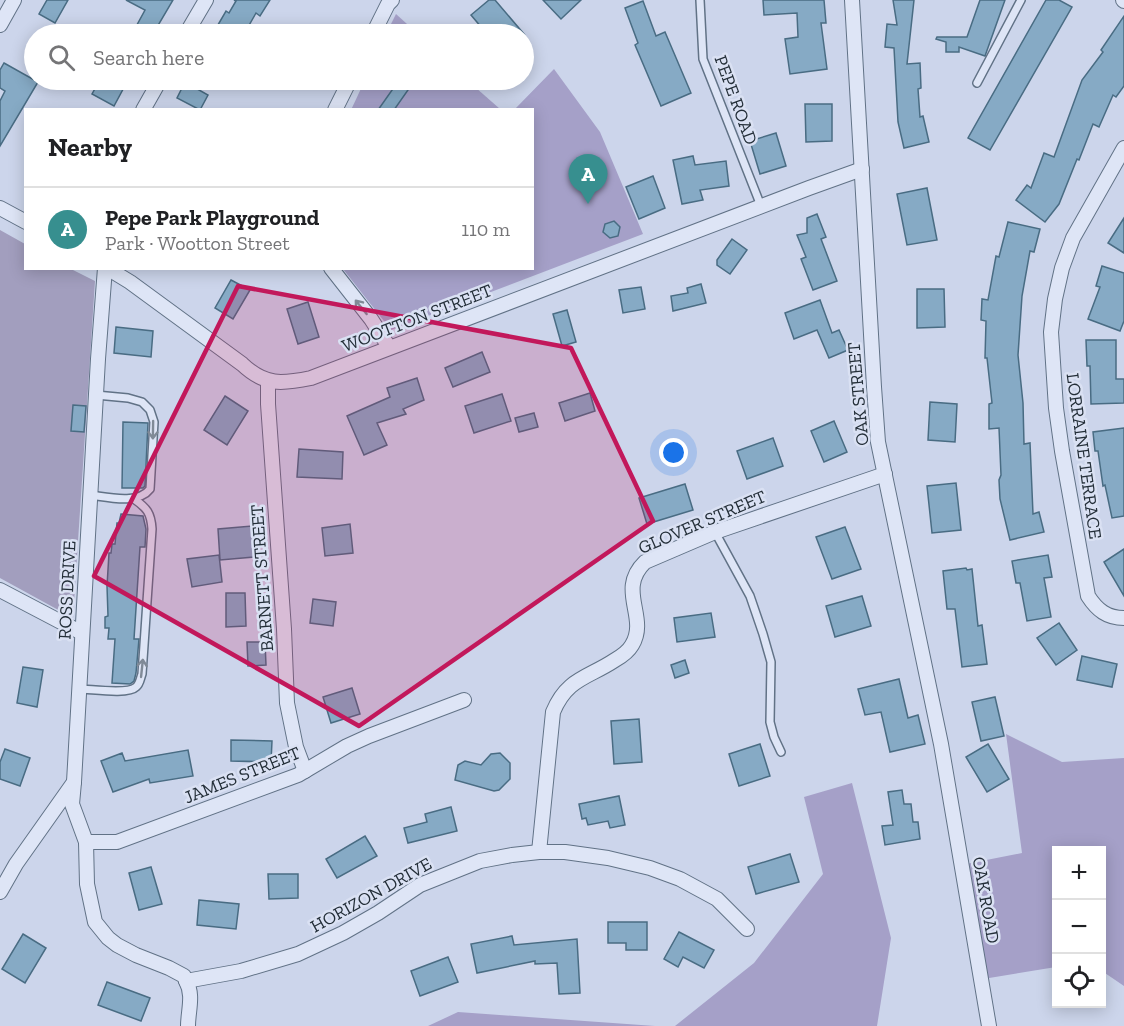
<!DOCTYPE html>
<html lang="en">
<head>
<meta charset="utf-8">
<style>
  :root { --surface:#fff; --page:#f2f2f2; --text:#202124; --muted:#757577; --line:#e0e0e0; --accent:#378f8f }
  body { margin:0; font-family:"Zilla Slab",serif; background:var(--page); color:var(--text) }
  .controls { position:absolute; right:18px; bottom:18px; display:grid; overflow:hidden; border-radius:0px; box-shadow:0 3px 15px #0003 }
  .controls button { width:54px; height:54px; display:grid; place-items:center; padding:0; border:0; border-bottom:2px solid var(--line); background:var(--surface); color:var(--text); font:30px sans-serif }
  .you { position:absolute; left:674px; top:453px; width:21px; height:21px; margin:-15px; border:4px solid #fff; border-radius:50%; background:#1a73e8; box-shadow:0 0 0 9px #1a73e833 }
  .badge { display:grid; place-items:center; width:39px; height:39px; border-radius:50%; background:var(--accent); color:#fff; font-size:20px; font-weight:700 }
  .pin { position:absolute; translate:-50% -50px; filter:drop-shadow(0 2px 3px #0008) }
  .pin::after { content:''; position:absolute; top:32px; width:21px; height:18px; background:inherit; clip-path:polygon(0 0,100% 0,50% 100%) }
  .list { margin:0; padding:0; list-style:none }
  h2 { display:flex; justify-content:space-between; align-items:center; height:78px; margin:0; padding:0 24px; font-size:26px }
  h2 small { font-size:20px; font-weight:400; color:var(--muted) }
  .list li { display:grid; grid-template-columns:39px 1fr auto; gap:18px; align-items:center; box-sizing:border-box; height:84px; padding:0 24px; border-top:2px solid var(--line) }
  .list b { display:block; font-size:22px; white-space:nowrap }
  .list p { margin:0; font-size:20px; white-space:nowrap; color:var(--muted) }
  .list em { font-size:20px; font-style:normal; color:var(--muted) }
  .icon { flex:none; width:33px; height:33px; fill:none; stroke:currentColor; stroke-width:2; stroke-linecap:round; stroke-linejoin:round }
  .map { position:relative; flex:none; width:1124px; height:1026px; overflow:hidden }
  .search { position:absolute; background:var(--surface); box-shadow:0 3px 15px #0003; left:24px; top:24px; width:510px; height:66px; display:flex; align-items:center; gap:15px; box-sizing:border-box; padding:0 21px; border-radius:33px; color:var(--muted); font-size:22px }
  .panel { position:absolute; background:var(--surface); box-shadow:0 3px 15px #0003; left:24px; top:108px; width:510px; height:162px; border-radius:0px }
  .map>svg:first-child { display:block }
</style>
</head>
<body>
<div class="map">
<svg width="1124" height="1026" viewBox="0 0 1124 1026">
  <rect width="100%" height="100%" fill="#ccd5eb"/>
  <g fill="#a5a0c8">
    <path d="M396 14 418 34H386Z"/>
    <path d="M554 69 600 132 643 234 391 330 343 269 532 268V110L515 109Z"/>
    <path d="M365 80H467L500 109 351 110Z"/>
    <path d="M1006 734 1062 762 1124 758V986L1102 971V850H1056V967L977 980 956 866 1022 853Z"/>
    <path d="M852 783 891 938 877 1026H675L754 963 823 874 804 797Z"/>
    <path d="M458 1012 655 1026H428Z"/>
  </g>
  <path fill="#a29ebe" d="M0 230 25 244 26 268 71 269 95 281 73 618 0 578Z"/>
  <g fill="#86aac5" stroke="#496c83" stroke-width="1.5">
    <path d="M47 0H68L55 23 39 14Z"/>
    <path d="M126 0H173L153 34H132L145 10Z"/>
    <path d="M234 0H270L260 16 256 13 244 34H224L215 30 226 11 229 13 236 1Z"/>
    <path d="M489 0H495L524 34H487L471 15Z"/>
    <path d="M543 0H581L561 19Z"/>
    <path d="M763 0H824L826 23H821L827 69 790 74 785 39 798 37 797 13 764 15Z"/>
    <path d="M893 0H914L907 64 920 63 921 88 918 89 920 117 923 116 929 142 904 148 898 122 894 48 885 47 887 24 897 25Z"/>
    <path d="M980 0H1005L985 56 959 47V52H946V42L936 39 937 37H967Z"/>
    <path d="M1046 0H1059L1072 7 990 150 968 138Z"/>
    <path d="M643 1 656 36 665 32 691 93 661 106 635 45 638 43 625 8Z"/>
    <path d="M1124 16V86L1116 97 1113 95 1099 127 1093 124 1079 160 1077 159 1059 204 1045 222 1016 200 1027 185 1031 188 1044 153 1054 157 1082 80 1103 52 1101 50Z"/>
    <path d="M4 63 38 82 0 146V101L5 91 0 88V70Z"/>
    <path d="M100 80H128L114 106 92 94Z"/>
    <path d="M185 82 208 95 200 110 177 98Z"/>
    <path d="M397 83 408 90 394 110H378Z"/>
    <path d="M805 104H832V141L806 142Z"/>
    <path d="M776 133 786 166 760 174 750 141Z"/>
    <path d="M693 156 695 165 726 161 729 186 700 190 703 200 682 204 673 160Z"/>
    <path d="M653 176 665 208 639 219 626 187Z"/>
    <path d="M927 188 937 240 907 245 897 194Z"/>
    <path d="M817 214 826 237 821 239 837 281 813 290 801 259 806 257 797 235 807 233V218Z"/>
    <path d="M1124 218V253L1108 243Z"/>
    <path d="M614 221 620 227 618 236 610 238 603 232 605 224Z"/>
    <path d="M1008 222 1040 229 1034 252 1030 251 1022 296 1018 355 1023 403 1024 444 1030 443 1033 514 1039 512 1044 532 1010 540 1000 499 999 480 1001 475 999 428 989 429V404L992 403 987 358H985L986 321 981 320 982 299 988 300 996 256 999 257Z"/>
    <path d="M732 239 747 250 730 274 717 265V260Z"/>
    <path d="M1102 266 1124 273V321L1120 331 1088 319 1100 287 1096 286Z"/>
    <path d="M231 280 250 290 233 319 215 308Z"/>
    <path d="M701 284 706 303 673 311 671 296 688 293 687 288Z"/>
    <path d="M641 287 645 309 623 313 619 290Z"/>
    <path d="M917 289H944L945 327 917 328Z"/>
    <path d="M820 300 832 333 839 330 848 350 829 358 817 330 794 339 785 313Z"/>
    <path d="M308 302 319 337 298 344 287 309Z"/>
    <path d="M567 310 576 342 562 346 553 314Z"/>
    <path d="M116 327 153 331 151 357 114 353Z"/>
    <path d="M1086 340H1116V379H1124V403L1091 404 1090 366H1087Z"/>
    <path d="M482 352 490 372 453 387 445 368Z"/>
    <path d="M417 378 424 400 403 409 406 414 377 423 387 445 364 455 347 416 390 397 387 388Z"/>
    <path d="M590 393 595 411 565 421 559 403Z"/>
    <path d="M502 394 511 421 474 433 465 406Z"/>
    <path d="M225 396 248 411 227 445 204 430Z"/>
    <path d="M930 402 957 404 955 442 928 440Z"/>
    <path d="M73 405 86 406 84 432 71 431Z"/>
    <path d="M534 413 538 427 519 432 515 418Z"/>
    <path d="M834 421 847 452 824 462 811 431Z"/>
    <path d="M123 422 148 423 145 486 143 488H122Z"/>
    <path d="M1124 428V516L1112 518 1105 485 1103 486 1098 451H1095L1093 432Z"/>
    <path d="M773 438 783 466 747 479 737 451Z"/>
    <path d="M299 449 343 452 342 479 297 477Z"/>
    <path d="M956 483 961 530 932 533 927 486Z"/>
    <path d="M685 484 693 510 647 524 639 498Z"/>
    <path d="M121 514 143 516 146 529 145 547H140L134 639H139L136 673 134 681 130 684 112 683 115 639H108L109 628H105V617L108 616 107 586 109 553H111L112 544H115L117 523H119Z"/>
    <path d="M350 524 353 553 325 556 322 528Z"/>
    <path d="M252 526 254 557 220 560 218 529Z"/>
    <path d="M845 527 861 569 832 579 816 537Z"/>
    <path d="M1124 549V596L1104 562Z"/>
    <path d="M219 555 222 582 192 587 187 559Z"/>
    <path d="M1048 555 1052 577 1044 578 1051 617 1027 621 1020 583H1016L1012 561Z"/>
    <path d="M966 568 967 570 972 569 978 626 982 625 987 664 962 667 955 609H947L943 571Z"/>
    <path d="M226 593H245L246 626 226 627Z"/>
    <path d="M862 596 871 626 835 637 826 606Z"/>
    <path d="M313 599 336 602 333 626 310 623Z"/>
    <path d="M711 613 715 637 677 642 674 618Z"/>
    <path d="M1059 623 1077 650 1056 665 1037 638Z"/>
    <path d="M247 642H265L266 665 248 666Z"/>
    <path d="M1082 656 1117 664 1112 687 1077 680Z"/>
    <path d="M685 660 689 673 675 678 671 665Z"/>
    <path d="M23 667 43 670 37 707 17 703Z"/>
    <path d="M899 679 908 718 918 715 925 744 890 752 881 712 865 715 858 689Z"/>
    <path d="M352 688 360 714 331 723 323 697Z"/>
    <path d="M995 697 1004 736 981 741 972 702Z"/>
    <path d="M639 719 642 762 614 764 611 721Z"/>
    <path d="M231 740 272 741 271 762 231 761Z"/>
    <path d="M760 744 770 776 739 786 729 754Z"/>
    <path d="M988 744 1009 779 987 792 966 757Z"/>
    <path d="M5 749 30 758 20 786 0 779V762Z"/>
    <path d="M188 750 193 776 150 783 149 779 113 792 101 761 122 753 125 761Z"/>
    <path d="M500 753 510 763V779L499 790 494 791 455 780 458 765 465 761 481 765 491 754Z"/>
    <path d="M902 790 904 804H911L913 822H918L920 839 885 845 882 826 893 825 888 792Z"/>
    <path d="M619 796 625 825 610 828 608 821 588 825 586 818 582 819 579 804Z"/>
    <path d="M451 807 457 831 408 843 404 828 427 822 425 814Z"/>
    <path d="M365 836 377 856 337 878 326 859Z"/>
    <path d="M790 854 799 882 756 894 748 867Z"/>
    <path d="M151 867 162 904 139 910 129 873Z"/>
    <path d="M268 874H298V898L269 899Z"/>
    <path d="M199 900 239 904 236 929 197 925Z"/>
    <path d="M608 922H647V950H626V943H608Z"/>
    <path d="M679 932 714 950 704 968 683 957 678 967 664 959Z"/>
    <path d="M23 934 46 948 25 983 2 969Z"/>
    <path d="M512 936 514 945 577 939 580 993 559 994 557 963 535 964V961L477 973 471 944Z"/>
    <path d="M448 957 458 982 420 996 411 971Z"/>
    <path d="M107 982 150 998 141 1021 98 1005Z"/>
  </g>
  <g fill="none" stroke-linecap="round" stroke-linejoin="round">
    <defs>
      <g id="lane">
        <path d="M700 0 703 59 761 206"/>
        <path d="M977 83 1021 0"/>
        <path d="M90 495C107 497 138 505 150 489L154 422 150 410 142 402 128 398 96 395"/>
        <path d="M715 532 750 596 763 634 771 662 770 722 774 737 781 752"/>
        <path d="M79 689C91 689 128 695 136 687 140 684 140 679 142 674L152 529C151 513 147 508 134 499"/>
      </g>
      <g id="street">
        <path d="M852 0 874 387 878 442 941 744 989 1026"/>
        <path d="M1123 0 1124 1"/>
        <path d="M0 25 14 0"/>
        <path d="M186 34 206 0"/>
        <path d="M373 34 388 4 392 0"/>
        <path d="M143 110 160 80"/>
        <path d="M335 110 350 80"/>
        <path d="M1124 148 1073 238 1062 268 1055 299 1051 332 1056 408 1062 451 1088 596C1097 610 1107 618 1124 618"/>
        <path d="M0 208 26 222"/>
        <path d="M107 268 130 282 242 364C265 386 282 384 311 378L809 188 862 169"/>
        <path d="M331 268 371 319 389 347"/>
        <path d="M268 381V404L284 629 287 703 296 747 305 771"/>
        <path d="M0 590 82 633"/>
        <path d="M74 782 72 804 86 842 87 884 95 922 108 938 117 945 136 955 169 968 184 976 186 981 241 971 298 954 343 933 378 913 420 885 480 861 512 855 539 852H565L608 858 650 868 680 879 717 899 747 929"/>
        <path d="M86 842H117L298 775 347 746 369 736 464 700"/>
        <path d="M539 852 553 712C567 678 588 678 615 660 622 656 628 652 632 645 649 617 616 590 645 562L715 532 885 474"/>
        <path d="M0 892 16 864 74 782 98 359 105 268"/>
        <path d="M186 981C194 995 188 1011 188 1026"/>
      </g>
    </defs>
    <use href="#lane" stroke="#617286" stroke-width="10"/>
    <use href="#street" stroke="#617286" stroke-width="16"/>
    <use href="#lane" stroke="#dee5f6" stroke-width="7"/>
    <use href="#street" stroke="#dee5f6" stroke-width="14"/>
  </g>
  <defs><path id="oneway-shaft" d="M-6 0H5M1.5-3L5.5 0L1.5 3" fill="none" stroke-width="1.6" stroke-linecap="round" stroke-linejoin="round" transform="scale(1.5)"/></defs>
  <g stroke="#808a97">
    <use href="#oneway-shaft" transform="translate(361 307) rotate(-129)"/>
    <use href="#oneway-shaft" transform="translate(153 430) rotate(91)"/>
    <use href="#oneway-shaft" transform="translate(142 668) rotate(-84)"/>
  </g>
  <path fill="#c2185b" fill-opacity="0.2" stroke="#c2185b" stroke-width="4.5" stroke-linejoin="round" d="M238 286 571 348 653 521 359 726 94 576Z"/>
  <g text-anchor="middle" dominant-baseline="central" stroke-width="5" stroke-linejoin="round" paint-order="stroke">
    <g font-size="18" fill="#232e38" stroke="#dae1f3">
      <text transform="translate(736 100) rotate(70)">PEPE ROAD</text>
      <text transform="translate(417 318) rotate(-21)">WOOTTON STREET</text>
      <text transform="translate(858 394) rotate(-95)">OAK STREET</text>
      <text transform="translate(1084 456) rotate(82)">LORRAINE TERRACE</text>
      <text transform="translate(702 522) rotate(-23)">GLOVER STREET</text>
      <text transform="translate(262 578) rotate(-94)">BARNETT STREET</text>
      <text transform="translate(67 590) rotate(-87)">ROSS DRIVE</text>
      <text transform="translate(242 775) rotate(-22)">JAMES STREET</text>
      <text transform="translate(371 895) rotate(-29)">HORIZON DRIVE</text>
      <text transform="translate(986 900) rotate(80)">OAK ROAD</text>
    </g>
  </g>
</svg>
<div class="controls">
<button>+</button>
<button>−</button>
<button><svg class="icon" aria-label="locate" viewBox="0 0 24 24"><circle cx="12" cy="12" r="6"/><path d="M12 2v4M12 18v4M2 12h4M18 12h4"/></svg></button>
</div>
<div class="you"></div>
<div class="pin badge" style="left:588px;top:204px">A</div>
<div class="search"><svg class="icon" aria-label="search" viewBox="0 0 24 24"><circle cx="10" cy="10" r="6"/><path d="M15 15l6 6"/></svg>Search here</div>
<section class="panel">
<h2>Nearby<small></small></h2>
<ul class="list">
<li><span class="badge">A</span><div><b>Pepe Park Playground</b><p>Park · Wootton Street</p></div><em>110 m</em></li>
</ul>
</section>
</div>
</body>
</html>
